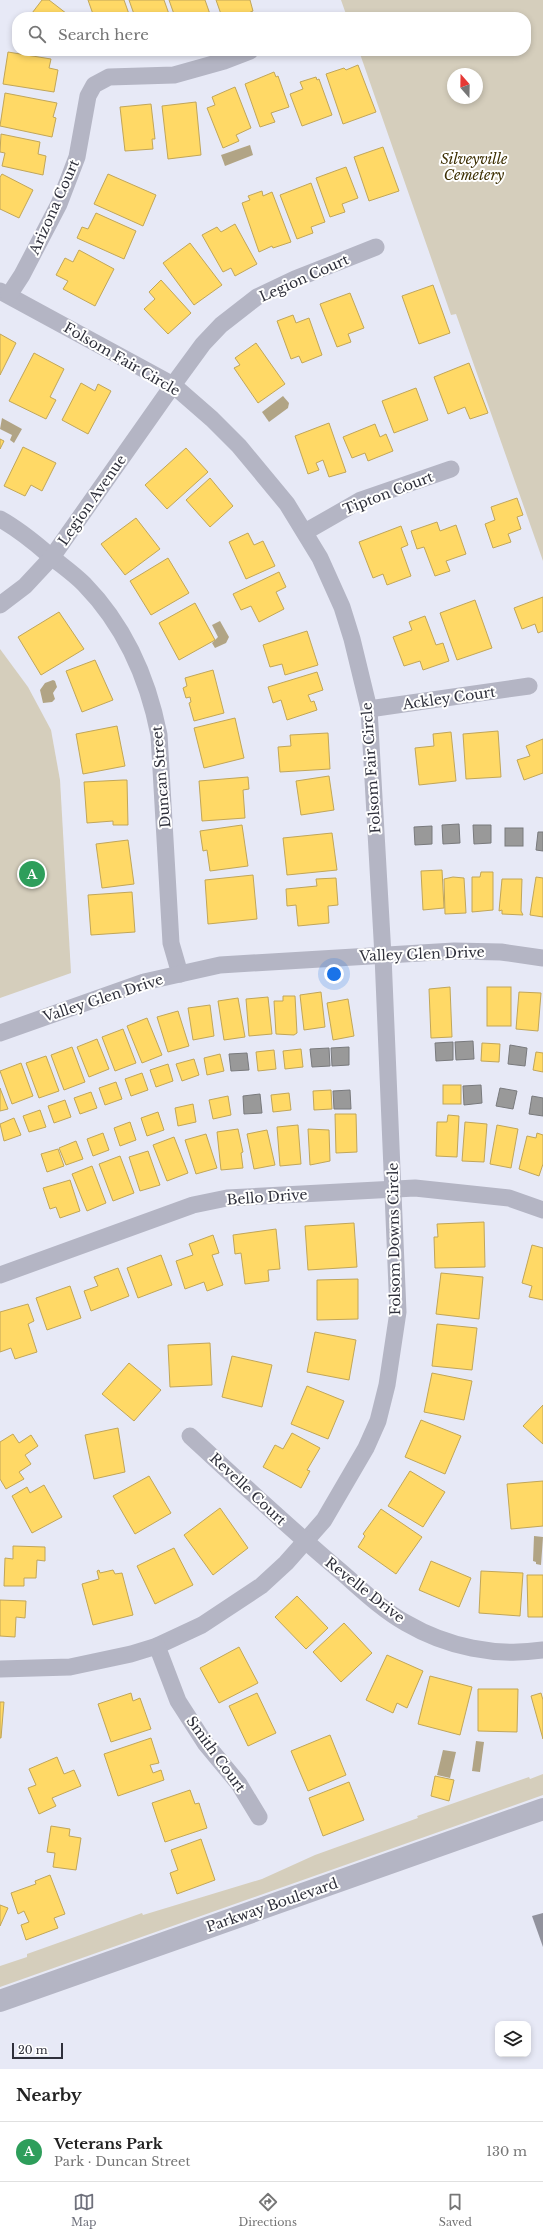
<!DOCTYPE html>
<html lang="en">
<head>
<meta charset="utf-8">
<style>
  :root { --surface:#fff; --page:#f2f2f2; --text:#222; --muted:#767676; --line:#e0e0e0; --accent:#6f717c }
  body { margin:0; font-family:"Libre Baskerville",serif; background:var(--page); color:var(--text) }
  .controls { position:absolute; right:12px; bottom:12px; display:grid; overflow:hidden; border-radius:8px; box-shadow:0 2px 6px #0003 }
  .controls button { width:36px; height:36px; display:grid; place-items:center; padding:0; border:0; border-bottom:1px solid var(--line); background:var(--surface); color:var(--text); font:20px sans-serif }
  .compass { position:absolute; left:447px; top:68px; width:36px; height:36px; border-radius:50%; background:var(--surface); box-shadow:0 2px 6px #0003; rotate:340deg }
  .scale { position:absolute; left:12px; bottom:10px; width:51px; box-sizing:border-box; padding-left:4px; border:2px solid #2f303b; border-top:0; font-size:11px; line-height:14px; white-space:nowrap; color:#2f303b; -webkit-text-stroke:3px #fff; paint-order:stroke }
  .you { position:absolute; left:334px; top:974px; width:14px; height:14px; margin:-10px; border:3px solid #fff; border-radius:50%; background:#1a73e8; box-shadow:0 0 0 6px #1a73e833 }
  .badge { display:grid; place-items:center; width:26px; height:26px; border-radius:50%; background:var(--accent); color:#fff; font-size:13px; font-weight:700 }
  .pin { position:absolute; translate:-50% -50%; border:2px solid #fff; box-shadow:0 1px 4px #0006 }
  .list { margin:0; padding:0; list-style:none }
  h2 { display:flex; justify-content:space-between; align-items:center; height:52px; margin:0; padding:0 16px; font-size:17px }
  h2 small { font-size:13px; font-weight:400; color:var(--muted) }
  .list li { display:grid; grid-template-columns:26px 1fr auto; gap:12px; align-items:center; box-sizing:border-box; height:60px; padding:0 16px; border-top:1px solid var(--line) }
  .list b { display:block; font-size:15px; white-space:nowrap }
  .list p { margin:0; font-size:13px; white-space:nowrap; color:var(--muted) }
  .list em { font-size:13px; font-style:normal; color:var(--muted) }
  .icon { flex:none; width:22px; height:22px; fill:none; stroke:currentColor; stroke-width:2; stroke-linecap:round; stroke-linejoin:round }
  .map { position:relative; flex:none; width:543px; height:2069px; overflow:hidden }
  .search { position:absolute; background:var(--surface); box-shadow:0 2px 6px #0003; left:12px; right:12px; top:12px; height:44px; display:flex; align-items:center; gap:10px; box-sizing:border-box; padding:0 14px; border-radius:16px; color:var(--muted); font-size:15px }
  .sheet { height:112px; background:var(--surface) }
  nav { display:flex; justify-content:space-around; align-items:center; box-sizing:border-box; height:56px; border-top:1px solid var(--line); background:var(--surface); font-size:11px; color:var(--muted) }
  nav a { display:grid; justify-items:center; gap:2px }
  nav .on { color:var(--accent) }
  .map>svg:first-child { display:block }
</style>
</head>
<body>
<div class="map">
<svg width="543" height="2069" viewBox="0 0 543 2069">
  <rect width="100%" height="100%" fill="#e7e9f6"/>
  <g fill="#d5cebc" fill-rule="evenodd">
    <path d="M341 0H543V561L456 314 451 315 359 51H526V17H347ZM453 74H477V98H453Z"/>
    <path d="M0 649 28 687 51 730 60 780 71 973 0 998Z"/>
    <path d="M543 1774V1795L0 1987V1966L27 1957V1954L142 1913 143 1915 262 1879 315 1855 418 1818 417 1816 529 1777 530 1779Z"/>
  </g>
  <g fill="#b1a485">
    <path d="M250 145 253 155 225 166 221 155Z"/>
    <path d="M283 396 289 403 288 408 269 422 262 412Z"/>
    <path d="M2 418 22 429 14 443 10 440 12 435 0 429Z"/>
    <path d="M220 621 229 637 226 643 215 648 212 643 218 637 212 625Z"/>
    <path d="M53 680 55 681 57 687 53 693 55 699 52 702 43 703 40 690 45 683Z"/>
    <path d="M534 1536 543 1537 541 1565 536 1564V1562L533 1561Z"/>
    <path d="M476 1741 484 1742 480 1772 472 1771Z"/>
    <path d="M443 1750 456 1752 450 1778 437 1775Z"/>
  </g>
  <g fill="#ffd966" stroke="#c1a659">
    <path d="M42 0H49L71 17H29Z"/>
    <path d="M88 0H124L130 17H94Z"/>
    <path d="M129 0H164L170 17H135Z"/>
    <path d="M169 0H205L211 17H175Z"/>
    <path d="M216 0H250L253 11 239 17H222Z"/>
    <path d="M8 52 51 59 49 68 58 70 54 92 3 84Z"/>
    <path d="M358 65 376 112 343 124 326 74 344 68 346 70Z"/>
    <path d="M274 72 276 77 278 76 289 107 271 113 275 122 260 127 245 84Z"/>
    <path d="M316 77 317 80 319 79 332 115 302 126 290 94 303 89 300 82Z"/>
    <path d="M235 87 251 128 236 135 239 141 223 148 207 108 215 105 212 97Z"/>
    <path d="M5 93 57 103 53 117 56 118 52 137 0 126Z"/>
    <path d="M196 102 201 155 168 159 162 106Z"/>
    <path d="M151 104 155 139H152L153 149 125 151 120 107Z"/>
    <path d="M1 134 40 142 38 154 46 156 43 175 2 166 5 153 0 152Z"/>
    <path d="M383 147 399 191 369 201 354 157Z"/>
    <path d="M346 167 358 198 342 204 345 212 330 217 316 178Z"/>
    <path d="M2 174 33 190 19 218 0 209V177Z"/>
    <path d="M108 174 156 195 143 226 94 204Z"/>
    <path d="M311 183 325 222 311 227 313 233 297 239 280 195Z"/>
    <path d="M262 191 263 196 272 192 291 242 273 248 272 246 259 252 242 203 250 200 248 196Z"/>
    <path d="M96 213 136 231 124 259 77 238 82 227 88 229Z"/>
    <path d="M235 224 257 264 235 276 231 268 223 272 202 235 217 227 221 232Z"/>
    <path d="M190 243 222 285 194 305 163 263Z"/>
    <path d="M79 250 114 269 95 306 63 289 68 281 56 275 65 258 73 262Z"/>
    <path d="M161 280 191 313 168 334 144 309 155 299 149 292Z"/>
    <path d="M433 285 450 333 419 344 402 296Z"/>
    <path d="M350 293 364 328 348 334 351 342 337 347 320 304Z"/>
    <path d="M293 315 296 323 309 318 322 355 302 363 299 356 291 359 277 321Z"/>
    <path d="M0 334 16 343 0 375Z"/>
    <path d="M256 343 285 384 258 403 234 368 240 365 235 358Z"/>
    <path d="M34 353 64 369 50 397 56 400 46 419 9 401Z"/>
    <path d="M469 363 488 413 470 419 465 407 448 414 434 377Z"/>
    <path d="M81 383 95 391 98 384 111 391 88 434 62 420Z"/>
    <path d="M416 388 428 420 394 433 382 401Z"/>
    <path d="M329 423 346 472 329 477 323 460 316 463 319 470 308 474 295 436Z"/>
    <path d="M375 424 380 437 386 434 393 451 368 461 365 453 352 458 343 437Z"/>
    <path d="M0 439 4 441 0 449Z"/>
    <path d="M23 447 56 463 42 491 31 485 25 496 4 486Z"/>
    <path d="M186 448 208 472 167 509 145 485Z"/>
    <path d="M210 478 233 506 210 527 186 500Z"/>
    <path d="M517 498 523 515 517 517 521 529 508 534 511 542 493 548 485 524 495 520 491 507Z"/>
    <path d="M136 518 160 549 125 575 101 544Z"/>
    <path d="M437 522 440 531 456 525 466 554 446 561 450 571 435 576 424 547 417 549 411 531Z"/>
    <path d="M401 526 408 545 401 548 411 576 387 585 383 574 373 578 359 542Z"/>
    <path d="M248 533 254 545 263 541 275 566 246 579 229 542Z"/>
    <path d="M168 558 189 593 151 615 130 581Z"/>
    <path d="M279 572 286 587 276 592 284 609 259 622 251 606 241 610 233 594Z"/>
    <path d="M543 597V631L538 633 535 624 522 629 514 608Z"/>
    <path d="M475 600 492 648 457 660 440 613Z"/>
    <path d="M195 603 215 640 179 660 159 623Z"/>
    <path d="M59 612 84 649 41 675 18 637Z"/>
    <path d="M425 616 436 645 443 643 449 661 423 670 420 661 404 666 393 637 412 630 409 622Z"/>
    <path d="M307 631 318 665 285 675 282 664 270 667 263 645Z"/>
    <path d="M95 660 113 700 82 712 66 671Z"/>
    <path d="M213 670 224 713 194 721 189 703 191 702 190 697 186 698 183 688 187 686 185 678Z"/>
    <path d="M317 672 323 690 308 695 311 702 314 701 317 710 287 720 281 700 273 703 268 687Z"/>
    <path d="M235 718 244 758 204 768 194 728Z"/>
    <path d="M117 726 125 766 83 774 76 734Z"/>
    <path d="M498 731 501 777 466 779 463 734Z"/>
    <path d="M451 732 456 781 419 785 415 748 434 746 433 734Z"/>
    <path d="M328 733 330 769 280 772 278 747 291 746 290 735Z"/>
    <path d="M543 739V773L524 780 517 760 530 756 526 746Z"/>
    <path d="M329 776 334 810 301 815 296 781Z"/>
    <path d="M248 777 249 789 243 790 245 818 202 821 199 781Z"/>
    <path d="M123 780H127L128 825H113V821L87 823 84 782Z"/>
    <path d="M242 825 248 866 210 871 207 850 203 851 200 831Z"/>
    <path d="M332 833 337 870 287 875 283 838Z"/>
    <path d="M128 840 134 884 102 888 96 844Z"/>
    <path d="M442 870 444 908 423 910 421 871Z"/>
    <path d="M481 872H493V910L472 912V877H480Z"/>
    <path d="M253 875 257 919 208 924 205 880Z"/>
    <path d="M453 877 464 878 466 913 445 914 444 879Z"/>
    <path d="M536 877 543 878V917L530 915Z"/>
    <path d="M336 878 338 905 328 906 329 923 298 926 296 905 287 906 286 889 317 886 316 879Z"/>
    <path d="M502 879H522L521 911 523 915 502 914V910L499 911Z"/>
    <path d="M132 892 135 932 91 935 88 895Z"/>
    <path d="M450 987 452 1037 431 1038 429 989Z"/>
    <rect x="487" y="987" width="24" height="39"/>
    <path d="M321 992 325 1027 304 1030 300 995Z"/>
    <path d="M519 992 541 993 538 1031 516 1029Z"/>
    <path d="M283 996H295L297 1033 294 1035 276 1034 274 1001H283Z"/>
    <path d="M268 997 272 1034 249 1036 246 999Z"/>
    <path d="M238 998 245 1037 224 1040 218 1001Z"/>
    <path d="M348 999 354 1036 333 1040 327 1003Z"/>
    <path d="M210 1005 214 1036 193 1040 188 1008Z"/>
    <path d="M178 1011 189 1046 168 1052 157 1017Z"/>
    <path d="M147 1018 162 1055 142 1063 127 1026Z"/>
    <path d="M123 1029 136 1063 115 1071 102 1037Z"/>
    <path d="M97 1039 109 1069 89 1077 77 1047Z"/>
    <path d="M482 1043 500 1044 499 1062 481 1061Z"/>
    <path d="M72 1047 85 1082 64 1090 51 1055Z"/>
    <path d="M301 1049 303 1067 285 1069 283 1051Z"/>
    <path d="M274 1050 276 1069 258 1071 256 1052Z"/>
    <path d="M536 1052 543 1053V1072L533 1070Z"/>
    <path d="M220 1054 224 1071 207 1075 204 1058Z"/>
    <path d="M46 1056 59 1091 39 1098 26 1063Z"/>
    <path d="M194 1059 199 1075 182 1081 176 1064Z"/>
    <path d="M21 1063 33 1096 12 1104 0 1071Z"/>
    <path d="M168 1064 173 1081 156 1087 150 1070Z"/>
    <path d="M142 1073 148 1090 131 1096 125 1079Z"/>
    <path d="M116 1082 122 1099 105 1105 99 1088Z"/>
    <rect x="443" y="1085" width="18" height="19"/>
    <path d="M0 1088 8 1109 0 1111Z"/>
    <path d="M331 1090 332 1109 314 1110 313 1091Z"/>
    <path d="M91 1092 97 1108 80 1114 74 1098Z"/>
    <path d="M289 1093 291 1110 273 1112 271 1095Z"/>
    <path d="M228 1096 231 1115 213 1119 209 1100Z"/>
    <path d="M65 1100 71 1117 54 1123 48 1106Z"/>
    <path d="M193 1104 196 1122 178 1126 175 1108Z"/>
    <path d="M40 1110 46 1127 29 1132 23 1116Z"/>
    <path d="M158 1112 164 1130 147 1136 141 1118Z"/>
    <path d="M335 1114H356L357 1152 336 1153Z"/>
    <path d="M448 1115 459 1116 457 1157 436 1156 437 1122H447Z"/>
    <path d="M14 1118 21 1135 4 1141 0 1124Z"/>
    <path d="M130 1122 136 1140 120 1146 114 1128Z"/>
    <path d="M465 1122 487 1124 484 1162 462 1161Z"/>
    <path d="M298 1125 301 1164 280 1166 277 1127Z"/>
    <path d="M497 1125 518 1129 511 1168 490 1164Z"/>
    <path d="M238 1129 243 1152 241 1153 243 1168 221 1170 217 1132Z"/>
    <path d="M308 1129 329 1130 330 1161 310 1165Z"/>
    <path d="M267 1130 275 1165 254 1169 247 1134Z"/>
    <path d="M103 1133 109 1150 93 1156 87 1139Z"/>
    <path d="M537 1133 543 1135V1164L539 1176 519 1169 527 1136 536 1138Z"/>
    <path d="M206 1134 217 1168 196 1174 185 1140Z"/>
    <path d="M174 1137 188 1173 167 1181 153 1145Z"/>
    <path d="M76 1141 83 1159 66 1165 59 1148Z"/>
    <path d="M58 1149 64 1166 47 1172 41 1154Z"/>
    <path d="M148 1151 160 1185 140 1191 129 1157Z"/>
    <path d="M120 1156 134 1193 113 1201 99 1164Z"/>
    <path d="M92 1166 106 1203 87 1211 72 1174Z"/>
    <path d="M70 1180 80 1211 60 1218 56 1207 50 1209 43 1188Z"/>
    <path d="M484 1222 485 1267 435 1268 434 1237H438L437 1224Z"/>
    <path d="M354 1223 357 1267 308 1270 305 1226Z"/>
    <path d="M276 1229 280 1269 268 1270 269 1281 245 1284 241 1253 235 1254 233 1235Z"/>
    <path d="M213 1235 219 1253 212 1255 223 1285 207 1291 204 1282 185 1289 176 1261 193 1255 189 1244Z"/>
    <path d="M532 1245 543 1248V1300L529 1297 532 1286 522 1283Z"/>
    <path d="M161 1255 172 1285 138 1298 127 1268Z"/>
    <path d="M118 1268 129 1296 91 1311 84 1291 98 1286 94 1277Z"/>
    <path d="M441 1273 483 1277 479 1319 436 1314Z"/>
    <path d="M358 1279V1319L317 1320V1280Z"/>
    <path d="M70 1286 81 1318 47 1330 36 1298Z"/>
    <path d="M28 1304 34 1321 28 1324 37 1352 15 1359 11 1348 0 1352V1312Z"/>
    <path d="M437 1324 477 1328 472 1370 432 1366Z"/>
    <path d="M315 1332 356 1340 349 1380 307 1372Z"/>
    <path d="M210 1343 212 1385 170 1387 168 1345Z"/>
    <path d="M232 1356 272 1365 262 1407 222 1397Z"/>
    <path d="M129 1363 161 1390 134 1421 102 1394Z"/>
    <path d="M432 1373 472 1381 464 1420 424 1412Z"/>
    <path d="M307 1386 344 1401 328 1439 291 1424Z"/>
    <path d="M543 1405V1444L523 1426Z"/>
    <path d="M421 1420 461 1436 445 1474 405 1457Z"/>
    <path d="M118 1428 125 1472 94 1479 85 1435Z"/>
    <path d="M292 1433 320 1448 307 1470 310 1471 301 1488 263 1467 275 1445 283 1449Z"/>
    <path d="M13 1434 19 1443 31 1435 38 1446 25 1455 31 1464 19 1472 24 1479 6 1489 0 1479V1442Z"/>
    <path d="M410 1471 445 1492 423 1527 388 1506Z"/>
    <path d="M149 1476 171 1513 135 1534 113 1496Z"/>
    <path d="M543 1481V1526L511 1529 507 1484Z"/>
    <path d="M44 1485 62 1517 32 1533 12 1496 27 1487 30 1493Z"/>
    <path d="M220 1508 248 1548 213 1575 184 1535Z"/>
    <path d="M381 1509 422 1537 396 1574 358 1547 365 1536 363 1534Z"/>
    <path d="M13 1546 45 1547V1561L37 1560 36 1578H24V1586H4L5 1558 13 1559Z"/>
    <path d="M174 1548 193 1585 155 1604 137 1566Z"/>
    <path d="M431 1561 471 1578 459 1607 419 1590Z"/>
    <path d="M99 1570 100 1573 113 1570 115 1574 122 1573 133 1615 93 1625 82 1584 99 1579 97 1571Z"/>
    <path d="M481 1571 523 1573 520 1616 479 1613Z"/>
    <path d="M527 1575H543V1617H528Z"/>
    <path d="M297 1596 328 1628 306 1649 275 1617Z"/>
    <path d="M0 1600 26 1601 25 1618 16 1617 15 1637 0 1636Z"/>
    <path d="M344 1623 372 1653 341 1682 313 1652Z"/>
    <path d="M239 1647 258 1683 219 1703 200 1668Z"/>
    <path d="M387 1655 423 1671 407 1708 397 1703 393 1713 366 1700Z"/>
    <path d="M430 1676 472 1687 460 1735 418 1724Z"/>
    <path d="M478 1689H518L517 1732 478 1731Z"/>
    <path d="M131 1693 133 1701 140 1698 151 1729 111 1742 98 1704Z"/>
    <path d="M257 1693 276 1733 248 1746 229 1706Z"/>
    <path d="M541 1693 543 1700V1739L531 1696Z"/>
    <path d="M0 1702H4L1 1738H0Z"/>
    <path d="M330 1735 346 1775 308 1791 291 1751Z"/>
    <path d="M151 1738 159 1763 150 1765 153 1773 161 1770 164 1780 118 1796 104 1754Z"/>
    <path d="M57 1757 64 1774 74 1770 81 1786 52 1798 56 1806 39 1814 28 1788 36 1785 29 1769Z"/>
    <path d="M435 1776 454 1780 449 1801 431 1796Z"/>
    <path d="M349 1782 364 1820 323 1836 309 1798Z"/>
    <path d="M190 1790 195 1804 199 1803 207 1828 165 1842 152 1803Z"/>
    <path d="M51 1826 70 1829 69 1836 81 1838 76 1870 53 1867 55 1853 47 1852Z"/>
    <path d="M201 1839 215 1880 177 1894 170 1873 178 1870 171 1850Z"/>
    <path d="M50 1875 65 1914 54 1918 58 1928 26 1940 21 1925 29 1922 24 1911 18 1914 11 1893 36 1884 35 1881Z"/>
    <path d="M0 1905 8 1908 0 1926Z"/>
  </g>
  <g fill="#999" stroke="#797a7d">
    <path d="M459 824 460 843 443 844 442 825Z"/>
    <path d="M473 825H491V843L474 844Z"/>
    <path d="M432 826V844L415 845 414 827Z"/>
    <rect x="505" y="828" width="18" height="18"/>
    <path d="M538 832H543V851L536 850Z"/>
    <path d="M473 1041 474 1059 456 1060 455 1042Z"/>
    <path d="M453 1042V1060L436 1061 435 1043Z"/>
    <path d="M510 1045 527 1048 525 1066 508 1064Z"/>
    <path d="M349 1047V1065L332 1066 331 1048Z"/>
    <path d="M329 1048 330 1066 312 1067 310 1049Z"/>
    <path d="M247 1053 249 1070 231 1071 229 1054Z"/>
    <path d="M481 1085 482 1103 464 1105 463 1086Z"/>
    <path d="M500 1088 517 1091 513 1109 496 1106Z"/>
    <path d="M350 1090 351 1109H334L333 1091Z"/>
    <path d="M260 1094 262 1113 244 1114 243 1096Z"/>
    <path d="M532 1096 543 1098V1116L529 1114Z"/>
  </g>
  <path fill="#91929d" d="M543 1913V1947L532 1916Z"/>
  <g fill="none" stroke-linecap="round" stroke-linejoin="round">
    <g stroke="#b4b5c4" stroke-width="17">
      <path d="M0 291 173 385 212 419 239 446 287 504 320 558 342 607 352 639 369 709 383 956 398 1312 387 1385 378 1421 366 1448 324 1520 286 1563 261 1586 202 1625 157 1646 131 1654 70 1667 0 1669"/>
      <path d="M9 295 22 275 59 204 77 157 88 96 94 85 109 77 174 75 224 61 250 51"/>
      <path d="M0 519C18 529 34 542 49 555 61 565 73 573 84 584 125 626 148 679 159 735L171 943 180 974"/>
      <path d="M305 532 361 500 451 469"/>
      <path d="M0 605 25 586 52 557 173 385 203 344 221 325 257 297 295 279 376 247"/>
      <path d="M369 709 529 686"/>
      <path d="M0 1033 144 982 220 965 454 951 501 952 543 958"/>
      <path d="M0 1275 193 1205 227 1198 415 1188 509 1198 543 1210"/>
      <path d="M190 1436C239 1481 288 1527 339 1570 360 1588 381 1609 406 1623 447 1647 496 1657 543 1650"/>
      <path d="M157 1646 178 1701 205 1743 239 1784 259 1817"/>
    </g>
    <path stroke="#b4b5c4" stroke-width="22" d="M0 2001 543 1809"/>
  </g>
  <g text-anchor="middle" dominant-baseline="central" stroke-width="4" stroke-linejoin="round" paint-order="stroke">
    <g font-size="14" font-style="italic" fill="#3d2f02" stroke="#fff">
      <text x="474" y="159">Silveyville<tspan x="474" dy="16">Cemetery</tspan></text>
    </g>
    <g font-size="14" fill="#2f303b" stroke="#fff">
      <text transform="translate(54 207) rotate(-66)">Arizona Court</text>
      <text transform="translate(304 278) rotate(-24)">Legion Court</text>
      <text transform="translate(122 359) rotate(30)">Folsom Fair Circle</text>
      <text transform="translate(388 493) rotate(-21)">Tipton Court</text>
      <text transform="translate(92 500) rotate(-55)">Legion Avenue</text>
      <text transform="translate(449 698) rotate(-8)">Ackley Court</text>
      <text transform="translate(371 768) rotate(-94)">Folsom Fair Circle</text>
      <text transform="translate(161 777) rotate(-95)">Duncan Street</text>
      <text transform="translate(422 954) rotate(-2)">Valley Glen Drive</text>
      <text transform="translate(103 998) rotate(-18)">Valley Glen Drive</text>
      <text transform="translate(267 1197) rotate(-4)">Bello Drive</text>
      <text transform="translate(394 1239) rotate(-91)">Folsom Downs Circle</text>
      <text transform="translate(248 1489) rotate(43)">Revelle Court</text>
      <text transform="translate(365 1590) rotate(38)">Revelle Drive</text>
      <text transform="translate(216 1754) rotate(54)">Smith Court</text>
      <text transform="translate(272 1905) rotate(-19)">Parkway Boulevard</text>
    </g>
  </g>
</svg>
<div class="controls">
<button><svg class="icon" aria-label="layers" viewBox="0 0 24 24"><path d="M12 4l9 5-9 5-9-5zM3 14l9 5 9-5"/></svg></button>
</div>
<svg class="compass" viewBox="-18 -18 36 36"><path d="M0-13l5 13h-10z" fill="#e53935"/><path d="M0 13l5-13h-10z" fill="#767676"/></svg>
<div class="scale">20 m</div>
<div class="you"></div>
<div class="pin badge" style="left:32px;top:874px;background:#2e9e5b">A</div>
<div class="search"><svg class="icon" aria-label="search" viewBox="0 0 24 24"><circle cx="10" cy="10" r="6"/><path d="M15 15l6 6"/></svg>Search here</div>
</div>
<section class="sheet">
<h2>Nearby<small></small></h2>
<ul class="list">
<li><span class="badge" style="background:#2e9e5b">A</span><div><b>Veterans Park</b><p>Park · Duncan Street</p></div><em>130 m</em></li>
</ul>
</section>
<nav>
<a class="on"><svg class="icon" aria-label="map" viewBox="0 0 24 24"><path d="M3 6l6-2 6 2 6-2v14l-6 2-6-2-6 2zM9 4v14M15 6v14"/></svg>Map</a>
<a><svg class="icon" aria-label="directions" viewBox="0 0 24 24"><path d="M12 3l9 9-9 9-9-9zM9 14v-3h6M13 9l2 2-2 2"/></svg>Directions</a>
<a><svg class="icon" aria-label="saved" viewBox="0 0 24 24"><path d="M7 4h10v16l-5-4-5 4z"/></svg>Saved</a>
</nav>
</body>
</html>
